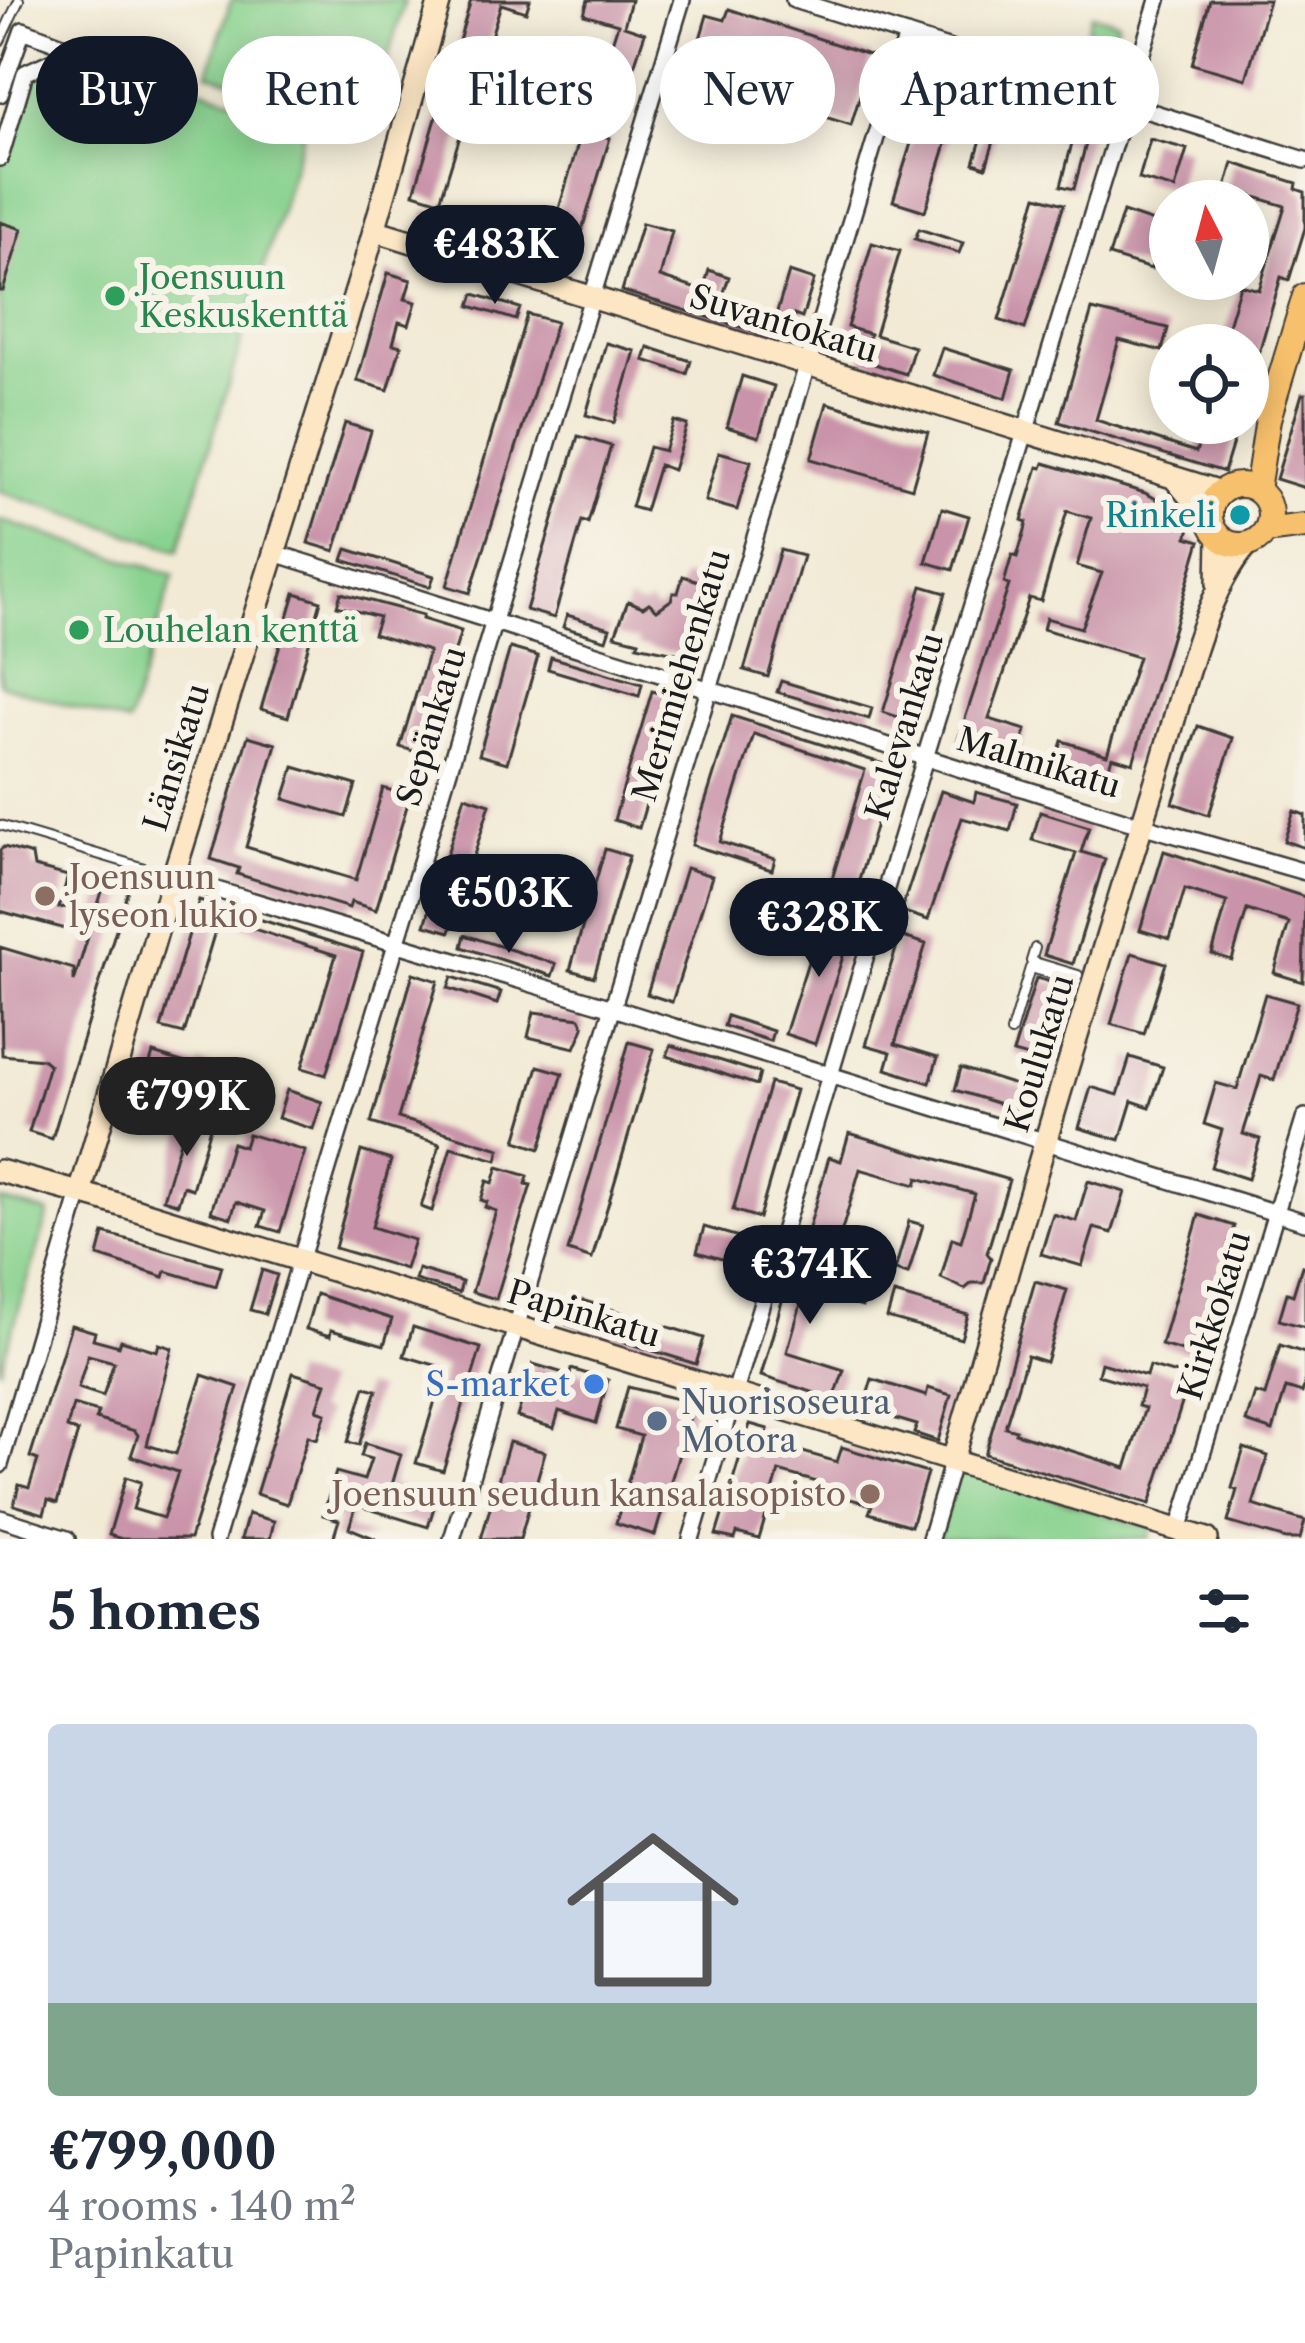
<!DOCTYPE html>
<meta charset="utf-8">
<style>
body{margin:0;font-family:"Libre Caslon Text",serif;background:#f2f2f3;color:#1f2937;height:100vh;display:flex;flex-direction:column;font-size:45px;white-space:nowrap}
*{box-sizing:border-box;margin:0}
p{font-size:39px;color:#747a83}
.icon{flex:none;width:66px;height:66px;fill:none;stroke:currentColor;stroke-width:2;stroke-linecap:round;stroke-linejoin:round}
.map{position:relative;height:1539px;overflow:hidden}
.side{display:flex;flex-direction:column;background:#fff;flex:1}
.side>*{flex:none}
.guide{position:absolute;left:36px;top:36px;width:1233px;height:108px;display:flex;gap:24px}
.needle{width:78px;rotate:354deg}
.buttons{position:absolute;left:1149px;top:180px;display:grid;gap:24px}
.buttons a{display:grid;place-items:center;width:120px;height:120px;border-radius:50%;background:#fff;box-shadow:0 6px 30px #0003;font-size:60px}
.price{position:absolute;translate:-50% -102px;padding:0 27px;border-radius:42px;background:#111827;color:#fff;font-size:39px;line-height:78px;filter:drop-shadow(0 3px 6px #0008)}
.price::after{content:'';position:absolute;left:50%;top:72px;width:36px;height:27px;margin-left:-18px;background:inherit;clip-path:polygon(0 0,100% 0,50% 100%)}
.price.active{background:#222;color:#fff}
ul{padding:0;list-style:none}
li{display:grid;align-content:center;gap:24px;height:636px;padding:0 48px}
li+li{border-top:3px solid #e0e1e3}
li span{display:grid;place-items:center;height:372px;border-radius:12px;color:#555}
li>.icon{margin-inline-start:auto}
span .icon{width:216px;height:216px;fill:#fffc;stroke-width:1}
li b{font-size:51px}
h2{display:flex;justify-content:space-between;align-items:center;height:144px;padding:0 48px;font-size:51px}
.chip{padding:0 42px;border-radius:54px;background:#fff;box-shadow:0 6px 30px #0003;font-size:42px;line-height:108px}
.chip.active{background:#111827;color:#fff}
.map>svg:first-child{display:block}
.green{fill:#89d28f;stroke:#527756;stroke-width:3}
.building{fill:#c993a9;fill-rule:evenodd}
.lines{fill:none;stroke-linecap:round;stroke-linejoin:round}
.lane-casing{stroke:#3c3b38;stroke-width:12}
.street-casing{stroke:#3c3b38;stroke-width:20}
.secondary-casing{stroke:#3c3b38;stroke-width:26}
.primary-casing{stroke:#3c3b38;stroke-width:28}
.lane{stroke:#fff;stroke-width:8}
.street{stroke:#fff;stroke-width:15}
.secondary{stroke:#fce6c4;stroke-width:21}
.primary{stroke:#f7c06c;stroke-width:24}
.leisure-dot{fill:#2e9e5b;stroke:#f7f3e8;stroke-width:4.5}
.culture-dot{fill:#0f9aa8;stroke:#f7f3e8;stroke-width:4.5}
.education-dot{fill:#8d6e63;stroke:#f7f3e8;stroke-width:4.5}
.shop-dot{fill:#3f7fe0;stroke:#f7f3e8;stroke-width:4.5}
.service-dot{fill:#5c6f8a;stroke:#f7f3e8;stroke-width:4.5}
.labels{text-anchor:middle;stroke-width:12;stroke-linejoin:round;paint-order:stroke}
.leisure-label{font-size:33px;fill:#27864d;stroke:#f7f3e8;text-anchor:start}
.street-label{font-size:33px;fill:#1c1c1c;stroke:#f7f3e8}
.culture-label{font-size:33px;fill:#0d838f;stroke:#f7f3e8;text-anchor:end}
.education-label{font-size:33px;fill:#785e54;stroke:#f7f3e8;text-anchor:start}
.shop-label{font-size:33px;fill:#366cbe;stroke:#f7f3e8;text-anchor:end}
.service-label{font-size:33px;fill:#4e5e75;stroke:#f7f3e8;text-anchor:start}
</style>
<div class="map">
<svg width="1305" height="1539" viewBox="0 0 1305 1539">
<rect width="100%" height="100%" fill="#f7f3e8"/>
<filter id="ink" filterUnits="userSpaceOnUse"><feTurbulence type="fractalNoise" baseFrequency=".00833" numOctaves="2"/><feDisplacementMap in="SourceGraphic" scale="24" xChannelSelector="R" yChannelSelector="G"/><feConvolveMatrix kernelMatrix="1 2 1 2 8 2 1 2 1" color-interpolation-filters="sRGB"/></filter>
<filter id="wash" filterUnits="userSpaceOnUse"><feTurbulence type="fractalNoise" baseFrequency=".004" numOctaves="4" result="noise"/><feDisplacementMap in="SourceGraphic" scale="48" xChannelSelector="R" yChannelSelector="G"/><feGaussianBlur stdDeviation="2.7" result="paint"/><feColorMatrix in="noise" values="0 0 0 0 0 0 0 0 0 0 0 0 0 0 0 0 0 1.4 0 .05"/><feComposite in="paint" operator="in"/></filter>
<g filter="url(#wash)">
<rect width="100%" height="100%" fill="#f2ead5"/>
<path class="green" d="M231 0H405L368 126 208 73Z
M1092 14 1118 22 1105 63 1079 56Z
M76 50 307 122 179 550 0 492V158L25 73Z
M0 520 174 575 128 724 0 684Z
M0 1200 49 1213 0 1370Z
M958 1468 1152 1529 1149 1539H937Z"/>
<g id="blocks">
<path class="building" d="M471 0H530L526 12 501 4 440 201 414 193Z
M588 0H631L624 26 645 33 618 114 592 105 618 24 584 14Z
M1210 0H1269L1246 79 1192 64Z
M729 9 872 56 851 125 689 76 707 15 725 20Z
M933 70 966 80 925 211 893 201 926 95 912 90 917 74 931 78Z
M995 93 1092 121 1074 189 1061 186 1072 143 1000 122 986 167 974 163Z
M582 130 610 138 578 243 563 239 556 263 544 260Z
M1150 139 1187 149 1175 189 1139 179Z
M1233 163 1297 183 1296 189 1305 192V228L1289 280 1281 277 1258 356 1248 353V345H1222L1240 285 1259 290 1285 206 1226 188Z
M1037 196 1064 204 1025 329 999 320Z
M426 211 487 230 483 242 422 224Z
M1123 212 1165 226 1151 269 1109 256Z
M0 222 22 229 3 291H0Z
M642 223 672 231 660 277 703 291 709 270 729 277 722 298 776 315 789 272 814 280 802 318 794 315 786 341 622 291Z
M919 229 963 243 959 253 915 239Z
M872 243 900 251 875 335 914 347 906 374 862 360 870 334 847 327Z
M388 273 411 280 405 299 416 302 409 325 399 322 393 344 401 346 388 390 357 381Z
M474 294 520 308 516 320 470 306Z
M1092 310 1168 328 1162 351 1119 340 1096 420 1196 452 1205 423H1239L1224 472 1059 422Z
M527 314 556 322 470 593 447 586Z
M606 343 635 351 614 423 586 415Z
M648 347 691 361 687 374 644 360Z
M942 348 1014 370 1006 398 933 375Z
M742 376 774 386 759 437 727 427Z
M1302 394H1305V488L1276 479Z
M827 403 928 432 912 488 811 459Z
M674 421 687 425 673 470 659 465 645 511 631 507 649 447 664 451Z
M345 423 371 431 335 551 308 543Z
M578 436 611 446 588 523 582 521 554 618 526 610Z
M719 452 751 461 737 510 705 501Z
M1044 463 1145 493 1160 501 1156 514 1191 525 1187 537 1200 541 1133 763 1112 757 1104 783 1054 768 1062 741 1107 755 1138 657 1043 629 1046 618 1081 628 1102 573 1077 566 1091 518 1067 511 1041 601 1029 598 989 719 1026 730 1018 758 958 740 1009 585 1004 583 1012 555 1017 557 1025 530 1027 522 1022 520 1038 467 1042 468Z
M942 508 969 516 953 570 926 562Z
M347 549 434 576 430 587 343 560Z
M780 550 803 556 768 677 744 670Z
M683 576 717 587 697 647 680 654 637 645 639 641 615 635 628 601 643 607 649 603 657 610 671 600 673 593H678Z
M922 586 946 593 907 720 883 712Z
M295 593 321 601 288 717 261 709Z
M341 593 423 615 422 619 461 631 423 754 400 747 429 651 373 634 379 617 337 606Z
M567 615 610 628 606 640 563 627Z
M510 648 538 656 507 763 479 755Z
M551 657 642 684 639 696 548 669Z
M781 681 872 708 869 719 777 692Z
M652 691 678 698 639 828 614 820Z
M732 716 893 767 854 897 829 889 865 770 754 734 720 842 775 859 772 870 692 845Z
M1198 726 1233 738 1209 815 1173 803Z
M248 736 276 744 246 847 356 880 383 788 410 796 376 910 351 902 349 908 237 874 239 868 211 859Z
M294 767 356 785 346 817 284 799Z
M941 791 974 802 976 792 1017 803 1010 831 962 818 928 920 901 911Z
M465 796 490 804 450 932 425 925Z
M1294 811 1305 815V848L1284 841Z
M1040 812 1089 827 1081 852 1105 859 1073 964 1044 955 1076 853 1032 840Z
M4 847 32 855 34 867 68 876 59 908 73 906V931L0 911V850Z
M605 849 629 856 594 977 570 970Z
M1164 851 1305 897 1303 982 1274 973 1289 923 1247 910 1232 960 1212 954 1227 902 1185 889 1170 939 1140 930Z
M686 868 712 876 672 1002 647 994Z
M105 882 128 890 52 1139 29 1132 49 1065 42 1059 2 1055 0 947 74 969V982Z
M199 900 363 952 326 1075 302 1068 336 955 219 918 184 1034 161 1028Z
M823 915 853 925 815 1044 785 1034Z
M465 935 556 964 552 976 462 947Z
M900 936 926 944 895 1044 938 1057 930 1083 886 1069 891 1052 866 1045Z
M1132 953 1166 963 1144 1034 1111 1024Z
M413 973 438 981 398 1118 500 1149 497 1160 451 1147 432 1211 421 1207 440 1144 371 1123Z
M452 977 501 992 497 1004 448 988Z
M1036 978 1066 986 1045 1062 1013 1053Z
M1265 994 1297 1003 1274 1080 1261 1076 1243 1134 1260 1139 1248 1179 1211 1167 1222 1130 1204 1124 1216 1083 1237 1089Z
M534 1012 580 1018 584 1027 575 1048 528 1037Z
M727 1016 773 1031 770 1041 724 1026Z
M629 1042 654 1049 592 1259 568 1251Z
M671 1045 760 1073 757 1085 667 1056Z
M153 1053 198 1067 199 1063 212 1067 206 1087 176 1079 171 1094 143 1085Z
M1130 1057 1163 1067 1150 1107 1132 1101 1120 1140 1079 1128 1091 1087 1118 1095Z
M538 1066 563 1073 540 1149 516 1141Z
M961 1068 1025 1088 1019 1110 955 1090Z
M770 1083 796 1090 759 1218 733 1210Z
M287 1090 322 1102 313 1129 278 1118Z
M187 1117 211 1124 192 1189 183 1186 178 1204 163 1199Z
M849 1133 1009 1180 987 1253 991 1258 984 1283H972L965 1289 941 1278 952 1238 961 1241 975 1194 918 1178 916 1185 860 1169 839 1240 808 1231 829 1157 841 1161Z
M248 1134 305 1151 280 1232 260 1226 265 1211 236 1202 231 1218 211 1212 232 1143 244 1147Z
M361 1151 391 1160 372 1227 414 1240 405 1269 335 1248Z
M498 1167 528 1176 526 1184 531 1185 496 1299 472 1292 496 1211 485 1207 487 1202 481 1200 487 1181 493 1183Z
M1088 1181 1125 1192 1112 1233 1094 1228 1082 1266 1041 1254 1053 1214 1076 1221Z
M1199 1215 1234 1226 1196 1355 1161 1345Z
M909 1221 923 1225 908 1274 895 1270Z
M704 1227 753 1241 746 1266 697 1252Z
M104 1233 222 1266 216 1286 166 1271 164 1277 98 1256Z
M799 1257 871 1278 862 1307 805 1290 787 1352 844 1370 834 1399 761 1376 784 1294 788 1295Z
M1302 1266 1305 1267V1327L1279 1320 1287 1293 1293 1295Z
M418 1269 462 1282 459 1293 415 1280Z
M262 1270 277 1275 265 1314 250 1310Z
M1035 1281 1067 1290 1046 1362 1027 1356 1005 1427 1016 1430 1015 1433 1126 1468 1145 1408 1138 1406 1143 1388 1098 1375 1101 1363 1146 1376 1149 1366 1190 1378 1150 1504 985 1454Z
M316 1294 392 1319 384 1345 331 1330 330 1336 306 1329Z
M894 1294 968 1315 961 1339 887 1318Z
M575 1298 704 1338 696 1364 567 1324Z
M71 1325 95 1332 93 1339 119 1346 121 1340 157 1351 159 1344 172 1348 147 1445 176 1454 202 1375 238 1387 190 1539H122L109 1535 126 1477 141 1482 133 1509 163 1518 178 1472 131 1456 138 1435 135 1431 96 1419 98 1412 73 1405 67 1428 78 1432 57 1503 48 1500 44 1514 14 1505 19 1485 29 1488 38 1460 30 1457ZM88 1355 114 1362 103 1396 78 1388Z
M413 1327 481 1348 443 1471 416 1463 445 1368 404 1356Z
M1280 1345 1305 1353V1384L1302 1393 1286 1388 1273 1431 1246 1422 1255 1393 1265 1396Z
M533 1364 570 1375 571 1369 608 1380 596 1423 559 1411 554 1428 517 1417Z
M293 1373 326 1383 317 1410 326 1413 317 1439 308 1436 287 1504 256 1494Z
M872 1379 926 1396 928 1388 951 1395 938 1441 914 1433 917 1425 863 1409Z
M365 1387 377 1390 359 1445 348 1442Z
M628 1387 694 1403 655 1535 616 1523 641 1436 616 1429Z
M750 1424 768 1429 765 1441 837 1462 842 1447 927 1473 911 1526 869 1513 872 1505 822 1491 824 1484 779 1471 759 1539 737 1533 735 1539 716 1535Z
M509 1442 545 1452 520 1539H481Z
M365 1443 401 1454 392 1485 437 1498 428 1527 356 1505 349 1528 376 1539H333L339 1520 323 1515 336 1472 364 1480 371 1459 361 1456Z
M1244 1448 1268 1456 1253 1505 1305 1521 1300 1539H1286L1228 1522 1237 1490 1232 1488Z
M248 1514 274 1521 270 1539H241Z"/>
</g>
</g>
<g filter="url(#ink)">
<use href="#blocks" fill-opacity="0" stroke="#3c3b38" stroke-width="3"/>
<g class="lines">
<g class="lane-casing">
<path id="lane" d="M0 41 19 0
M0 825 171 876
M1035 948 1031 961 1078 975
M1011 1032 1030 968 1077 981"/>
</g>
<g class="street-casing">
<path id="street" d="M794 0 1305 160
M0 94 23 30 76 50 25 73 0 158
M275 553 1127 821 1305 872
M173 877 613 1008 1305 1222
M0 1465 80 1193
M0 1518 67 1539
M1179 1530 1305 1117
M216 1539 682 0
M452 1539 907 35
M691 1539 925 758 1158 0
M930 1539 953 1460"/>
</g>
<g class="secondary-casing">
<path id="secondary" d="M374 230 1221 492
M1175 479 1211 522
M1218 584 1219 537
M0 1171 101 1199 1207 1539
M80 1193 173 877 365 262 440 0
M953 1460C1019 1230 1086 999 1159 771 1181 702 1201 596 1248 544"/>
</g>
<g class="primary-casing">
<path id="primary" d="M1210 515a30 30 0 1 1 60 0a30 30 0 1 1-60 0Z
M1257 490 1268 419 1305 296
M1265 531 1305 526"/>
</g>
<use href="#lane" class="lane"/>
<use href="#street" class="street"/>
<use href="#secondary" class="secondary"/>
<use href="#primary" class="primary"/>
</g>
</g>
<g class="leisure-dot">
<circle cx="115" cy="296" r="12"/>
<circle cx="79" cy="630" r="12"/>
</g>
<circle class="culture-dot" cx="1240" cy="515" r="12"/>
<g class="education-dot">
<circle cx="45" cy="896" r="12"/>
<circle cx="870" cy="1494" r="12"/>
</g>
<circle class="shop-dot" cx="594" cy="1384" r="12"/>
<circle class="service-dot" cx="657" cy="1421" r="12"/>
<g class="labels">
<g class="leisure-label">
<text x="139" y="289">Joensuun<tspan x="139" dy="38">Keskuskenttä</tspan></text>
<text x="103" y="642">Louhelan kenttä</text>
</g>
<g class="street-label">
<text transform="translate(784 323) rotate(17)" y="12">Suvantokatu</text>
<text transform="translate(681 675) rotate(-73)" y="12">Merimiehenkatu</text>
<text transform="translate(431 726) rotate(-73)" y="12">Sepänkatu</text>
<text transform="translate(904 726) rotate(-73)" y="12">Kalevankatu</text>
<text transform="translate(176 757) rotate(-73)" y="12">Länsikatu</text>
<text transform="translate(1039 762) rotate(17)" y="12">Malmikatu</text>
<text transform="translate(1039 1053) rotate(-73)" y="12">Koulukatu</text>
<text transform="translate(584 1313) rotate(17)" y="12">Papinkatu</text>
<text transform="translate(1214 1315) rotate(-73)" y="12">Kirkkokatu</text>
</g>
<g class="culture-label">
<text x="1216" y="527">Rinkeli</text>
</g>
<g class="education-label">
<text x="69" y="889">Joensuun<tspan x="69" dy="38">lyseon lukio</tspan></text>
<text x="846" y="1506" text-anchor="end">Joensuun seudun kansalaisopisto</text>
</g>
<g class="shop-label">
<text x="570" y="1396">S-market</text>
</g>
<g class="service-label">
<text x="681" y="1414">Nuorisoseura<tspan x="681" dy="38">Motora</tspan></text>
</g>
</g>
</svg>
<div class="buttons">
<a><svg class="needle" viewBox="-14 -14 28 28"><path d="M0-13l5 13h-10z" fill="#e53935"/><path d="M0 13l5-13h-10z" fill="#747a83"/></svg></a>
<a><svg class="icon" aria-label="locate" viewBox="0 0 24 24"><circle cx="12" cy="12" r="6"/><path d="M12 2v4M12 18v4M2 12h4M18 12h4"/></svg></a>
</div>
<b class="price" style="left:495px;top:307px">€483K</b>
<b class="price" style="left:509px;top:956px">€503K</b>
<b class="price" style="left:819px;top:980px">€328K</b>
<b class="price active" style="left:187px;top:1159px">€799K</b>
<b class="price" style="left:810px;top:1327px">€374K</b>
<div class="guide">
<a class="chip active">Buy</a>
<a class="chip">Rent</a>
<a class="chip">Filters</a>
<a class="chip">New</a>
<a class="chip">Apartment</a>
</div>
</div>
<section class="side">
<h2>5 homes<svg class="icon" aria-label="filters" viewBox="0 0 24 24"><path d="M4 7h16M4 17h16"/><circle cx="9" cy="7" r="2"/><circle cx="15" cy="17" r="2"/></svg></h2>
<ul>
<li><span style="background:linear-gradient(#c9d6e8 75%,#7fa58c 0)"><svg class="icon" aria-label="home" viewBox="0 0 24 24"><path d="M3 11l9-7 9 7M6 9v11h12V9"/></svg></span><div><b>€799,000</b><p>4 rooms · 140 m²</p><p>Papinkatu</p></div></li>
</ul>
</section>
